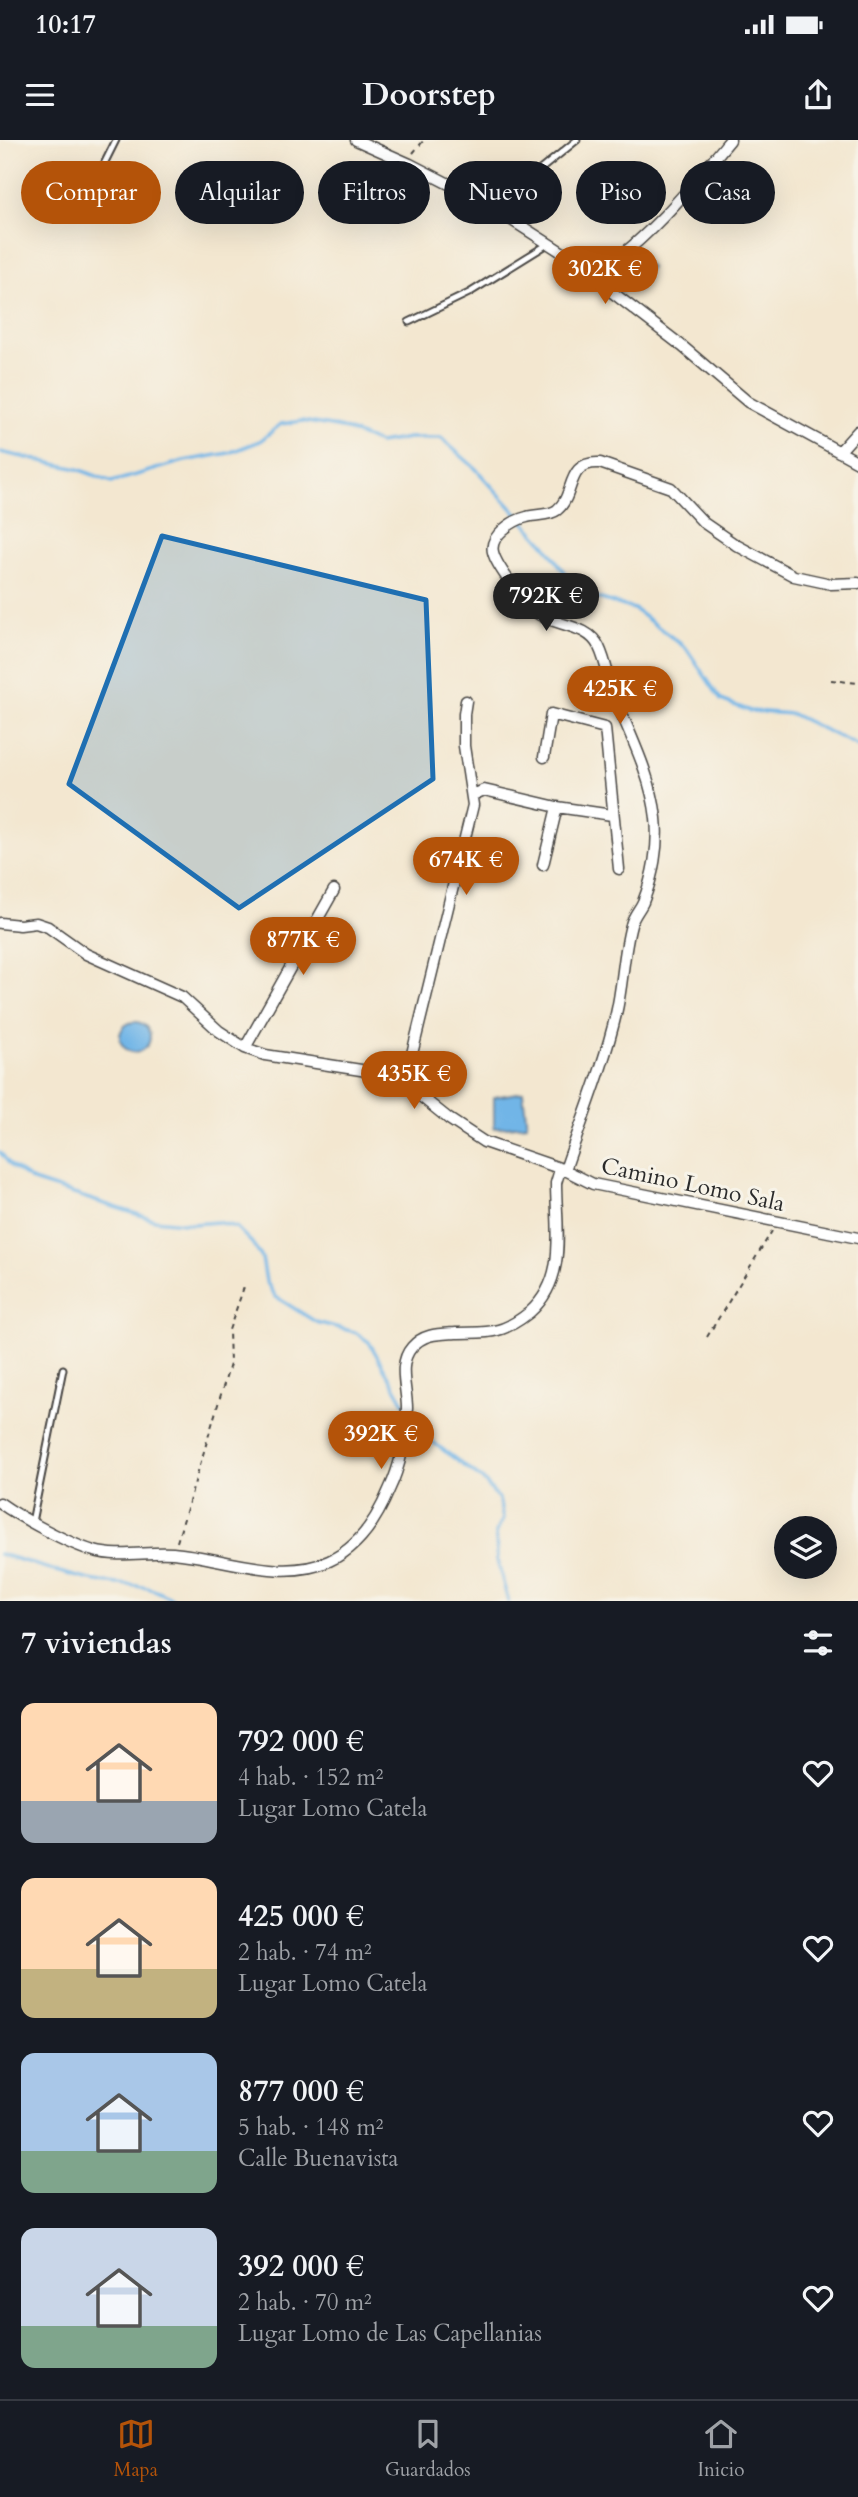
<!DOCTYPE html>
<html lang="es">
<meta charset="utf-8">
<style>
body{margin:0;font-family:Cardo,serif;background:#20242c;color:#f1f3f6;height:100vh;display:flex;flex-direction:column;font-size:26px;white-space:nowrap}
*{box-sizing:border-box;margin:0}
p{font-size:23px;color:#9ea1a6}
.icon{flex:none;width:38px;height:38px;fill:none;stroke:currentColor;stroke-width:2;stroke-linecap:round;stroke-linejoin:round}
.map{position:relative;height:1461px;overflow:hidden}
.panel{display:flex;flex-direction:column;background:#171b24;flex:1}
.panel>*{flex:none}
.banner{position:absolute;left:21px;top:21px;width:817px;height:63px;display:flex;gap:14px}
.buttons{position:absolute;left:774px;top:1376px;display:grid;gap:14px}
.buttons a{display:grid;place-items:center;width:63px;height:63px;border-radius:50%;background:#171b24;box-shadow:0 7px 28px #0002;font-size:35px}
.price{position:absolute;translate:-50% -60px;padding:0 16px;border-radius:24px;background:#b45309;color:#fff;font-size:23px;line-height:46px;filter:drop-shadow(0 2px 4px #0008)}
.price::after{content:'';position:absolute;left:50%;top:42px;width:21px;height:16px;margin-left:-10px;background:inherit;clip-path:polygon(0 0,100% 0,50% 100%)}
.price.on{background:#222;color:#fff}
ul{padding:0;list-style:none}
li{display:flex;align-items:center;gap:21px;height:175px;padding:0 21px}
li span{display:grid;place-items:center;flex:none;width:196px;height:140px;border-radius:14px;color:#555}
li>.icon{margin-inline-start:auto}
span .icon{width:84px;height:84px;fill:#fffc;stroke-width:1}
li b{font-size:30px}
h2{display:flex;justify-content:space-between;align-items:center;height:84px;padding:0 21px;font-size:30px}
.chip{padding:0 24px;border-radius:32px;background:#171b24;box-shadow:0 7px 28px #0002;font-size:24px;line-height:63px}
.chip.on{background:#b45309;color:#fff}
.status{display:flex;justify-content:space-between;align-items:center;height:49px;padding:0 35px;background:#171b24;direction:ltr}
.status svg{height:19px;fill:currentColor}
header{display:flex;justify-content:space-between;align-items:center;height:91px;padding:0 21px;background:#171b24;font-size:32px;font-weight:700}
.dock{display:flex;justify-content:space-around;align-items:center;height:98px;border-top:2px solid #363941;background:#171b24;font-size:19px;color:#9ea1a6}
.dock a{display:grid;justify-items:center;gap:4px}
.dock .on{color:#b45309}
.map>svg:first-child{display:block}
.water{fill:#71b5e7;stroke:#4e7089;stroke-width:2}
.lines{fill:none;stroke-linecap:round;stroke-linejoin:round}
.stream{stroke:#71b5e7;stroke-width:3.5}
.lane-casing{stroke:#494744;stroke-width:9}
.street-casing{stroke:#494744;stroke-width:13}
.path{stroke:#494744;stroke-width:2;stroke-dasharray:5 5;stroke-linecap:butt}
.lane{stroke:#fff;stroke-width:5}
.street{stroke:#fff;stroke-width:10}
.marked{fill:#1f6fb2;fill-opacity:0.2;stroke:#1f6fb2;stroke-width:5;stroke-linejoin:round}
.labels{text-anchor:middle;stroke-width:6;stroke-linejoin:round;paint-order:stroke}
.street-label{font-size:23px;fill:#2b2b2b;stroke:#f7f3e8}
</style>
<div class="status"><b>10:17</b><svg viewBox="0 0 49 12"><path d="M0 12V9h3v3zM5 12V6h3v6zM10 12V3h3v9zM15 12V0h3v12zM26 1h20v11H26zM47 4h2v5h-2z"/></svg></div>
<header><svg class="icon" aria-label="menu" viewBox="0 0 24 24"><path d="M4 6h16M4 12h16M4 18h16"/></svg>Doorstep<svg class="icon" aria-label="share" viewBox="0 0 24 24"><path d="M12 15V3M7 8l5-5 5 5M5 13v7h14v-7"/></svg></header>
<div class="map">
<svg width="858" height="1461" viewBox="0 0 858 1461">
<rect width="100%" height="100%" fill="#f7f3e8"/>
<filter id="ink" filterUnits="userSpaceOnUse"><feTurbulence type="fractalNoise" baseFrequency=".0143" numOctaves="2"/><feDisplacementMap in="SourceGraphic" scale="14" xChannelSelector="R" yChannelSelector="G"/><feConvolveMatrix kernelMatrix="1 2 1 2 8 2 1 2 1" color-interpolation-filters="sRGB"/></filter>
<filter id="wash" filterUnits="userSpaceOnUse"><feTurbulence type="fractalNoise" baseFrequency=".00686" numOctaves="4" result="noise"/><feDisplacementMap in="SourceGraphic" scale="28" xChannelSelector="R" yChannelSelector="G"/><feGaussianBlur stdDeviation="1.57" result="paint"/><feColorMatrix in="noise" values="0 0 0 0 0 0 0 0 0 0 0 0 0 0 0 0 0 1.4 0 .05"/><feComposite in="paint" operator="in"/></filter>
<g filter="url(#wash)">
<rect width="100%" height="100%" fill="#f3e7d0"/>
<path class="water" d="M639 114 651 128 622 152 610 137Z
M120 897a15 15 0 1 1 30 0a15 15 0 1 1-30 0Z
M523 952 527 985 494 988V957Z"/>
<g class="lines">
<path class="stream" d="M0 312 78 329 112 342 184 321 229 313 260 301 281 284 302 281 342 288 379 303 409 298H441L475 328 546 406 578 452 634 469 686 508 721 560 750 571 792 574 858 606
M0 1012 11 1026 33 1041 155 1080 193 1084 217 1082 236 1087 252 1103 262 1118 266 1141 276 1157 316 1182 355 1192 369 1202 404 1263
M410 1273 430 1300 482 1339 499 1359 503 1379 496 1393 497 1419 508 1461
M0 1414C32 1423 64 1435 96 1441 128 1447 145 1441 175 1461"/>
</g>
</g>
<g filter="url(#ink)">
<g class="lines">
<g class="lane-casing">
<path id="lane" d="M92 48 116 0
M493 68 577 0
M409 182 469 153 548 104
M32 1382 63 1229"/>
</g>
<g class="street-casing">
<path id="street" d="M356 0 410 24 482 61 596 134 608 149 682 206 748 262 858 322
M596 134C648 100 690 48 730 0
M839 312 858 291
M544 617 551 574 605 588 619 729
M473 655 484 650 557 667 612 675
M543 725 557 667
M0 783 20 785 36 783 48 787 86 814 182 857 219 891 245 908 265 915 380 933 403 942 449 979 484 1002 565 1030 593 1044 858 1098
M245 908 334 750
M403 942 409 926 473 665 464 606V574L466 561
M0 1363C21 1378 69 1404 94 1411 119 1418 148 1411 173 1413 223 1417 281 1443 329 1421 358 1408 377 1379 389 1350 401 1325 406 1296 407 1268 407 1248 397 1224 412 1207 424 1193 440 1194 456 1193 469 1192 485 1194 498 1190 510 1187 520 1180 530 1172 568 1138 556 1088 556 1043L559 1033 565 1030C582 979 604 926 616 874 623 845 623 814 631 785 633 776 640 769 643 762 653 737 659 705 656 678 651 634 629 593 613 553 608 538 606 521 599 507 589 485 558 486 540 475 527 467 496 426 493 412 489 396 513 380 527 377 537 374 549 376 557 370 576 355 565 321 600 323L671 348 704 383 736 405 794 436 831 444 858 443"/>
</g>
<path class="path" d="M413 13 424 0
M831 540 858 543
M707 1197 772 1091
M177 1402 230 1224 229 1190 244 1147"/>
<use href="#lane" class="lane"/>
<use href="#street" class="street"/>
</g>
</g>
<path class="marked" d="M162 396 426 460 433 639 239 768 69 644Z"/>
<g class="labels">
<g class="street-label">
<text transform="translate(693 1044) rotate(12)" y="8">Camino Lomo Sala</text>
</g>
</g>
</svg>
<div class="buttons">
<a><svg class="icon" aria-label="layers" viewBox="0 0 24 24"><path d="M12 4l9 5-9 5-9-5zM3 14l9 5 9-5"/></svg></a>
</div>
<b class="price" style="left:605px;top:166px">302K €</b>
<b class="price on" style="left:546px;top:493px">792K €</b>
<b class="price" style="left:620px;top:586px">425K €</b>
<b class="price" style="left:466px;top:757px">674K €</b>
<b class="price" style="left:303px;top:837px">877K €</b>
<b class="price" style="left:414px;top:971px">435K €</b>
<b class="price" style="left:381px;top:1331px">392K €</b>
<div class="banner">
<a class="chip on">Comprar</a>
<a class="chip">Alquilar</a>
<a class="chip">Filtros</a>
<a class="chip">Nuevo</a>
<a class="chip">Piso</a>
<a class="chip">Casa</a>
</div>
</div>
<section class="panel">
<h2>7 viviendas<svg class="icon" aria-label="filters" viewBox="0 0 24 24"><path d="M4 7h16M4 17h16"/><circle cx="9" cy="7" r="2"/><circle cx="15" cy="17" r="2"/></svg></h2>
<ul>
<li><span style="background:linear-gradient(#ffd9b3 70%,#9aa5b1 0)"><svg class="icon" aria-label="home" viewBox="0 0 24 24"><path d="M3 11l9-7 9 7M6 9v11h12V9"/></svg></span><div><b>792 000 €</b><p>4 hab. · 152 m²</p><p>Lugar Lomo Catela</p></div><svg class="icon" aria-label="heart" viewBox="0 0 24 24"><path d="M12 20l-8-8c-3-5 5-10 8-4 3-6 11-1 8 4z"/></svg></li>
<li><span style="background:linear-gradient(#ffd9b3 65%,#c2b280 0)"><svg class="icon" aria-label="home" viewBox="0 0 24 24"><path d="M3 11l9-7 9 7M6 9v11h12V9"/></svg></span><div><b>425 000 €</b><p>2 hab. · 74 m²</p><p>Lugar Lomo Catela</p></div><svg class="icon" aria-label="heart" viewBox="0 0 24 24"><path d="M12 20l-8-8c-3-5 5-10 8-4 3-6 11-1 8 4z"/></svg></li>
<li><span style="background:linear-gradient(#a9c7e8 70%,#7fa58c 0)"><svg class="icon" aria-label="home" viewBox="0 0 24 24"><path d="M3 11l9-7 9 7M6 9v11h12V9"/></svg></span><div><b>877 000 €</b><p>5 hab. · 148 m²</p><p>Calle Buenavista</p></div><svg class="icon" aria-label="heart" viewBox="0 0 24 24"><path d="M12 20l-8-8c-3-5 5-10 8-4 3-6 11-1 8 4z"/></svg></li>
<li><span style="background:linear-gradient(#c9d6e8 70%,#7fa58c 0)"><svg class="icon" aria-label="home" viewBox="0 0 24 24"><path d="M3 11l9-7 9 7M6 9v11h12V9"/></svg></span><div><b>392 000 €</b><p>2 hab. · 70 m²</p><p>Lugar Lomo de Las Capellanias</p></div><svg class="icon" aria-label="heart" viewBox="0 0 24 24"><path d="M12 20l-8-8c-3-5 5-10 8-4 3-6 11-1 8 4z"/></svg></li>
</ul>
</section>
<nav class="dock">
<a class="on"><svg class="icon" aria-label="map" viewBox="0 0 24 24"><path d="M3 6l6-2 6 2 6-2v14l-6 2-6-2-6 2zM9 4v14M15 6v14"/></svg>Mapa</a>
<a><svg class="icon" aria-label="saved" viewBox="0 0 24 24"><path d="M7 4h10v16l-5-4-5 4z"/></svg>Guardados</a>
<a><svg class="icon" aria-label="home" viewBox="0 0 24 24"><path d="M3 11l9-7 9 7M6 9v11h12V9"/></svg>Inicio</a>
</nav>
